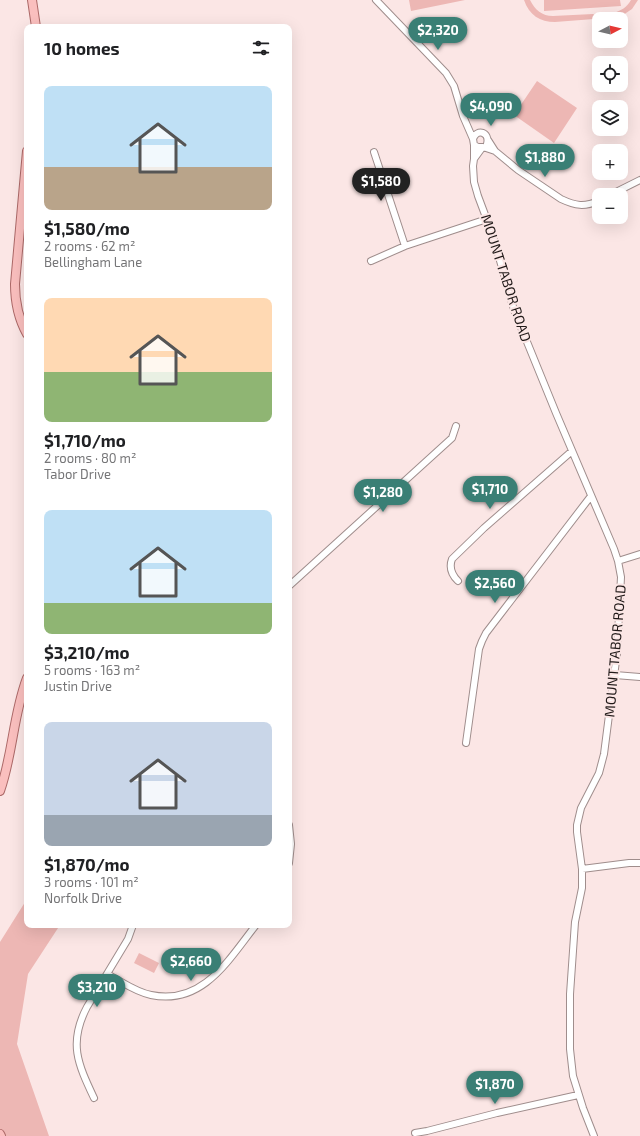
<!DOCTYPE html>
<meta charset="utf-8">
<style>
body{margin:0;font-family:"Exo 2",sans-serif;background:#f6f6f6;color:#202124;height:100vh;display:flex;flex-direction:column;font-size:15px;white-space:nowrap}
*{box-sizing:border-box;margin:0}
p{font-size:13px;color:#757577}
.icon{flex:none;width:22px;height:22px;fill:none;stroke:currentColor;stroke-width:2;stroke-linecap:round;stroke-linejoin:round}
.map{position:relative;flex:1;overflow:hidden}
.drawer{position:absolute;left:24px;top:24px;width:268px;height:904px;display:flex;flex-direction:column;background:#fff;border-radius:8px;box-shadow:0 4px 16px #0002}
.drawer>*{flex:none}
.needle{width:26px;rotate:83deg}
.fabs{position:absolute;left:592px;top:12px;display:grid;gap:8px}
.fabs a{display:grid;place-items:center;width:36px;height:36px;border-radius:8px;background:#fff;box-shadow:0 4px 16px #0002;font-size:20px}
.price{position:absolute;translate:-50% -34px;padding:0 9px;border-radius:14px;background:#3a7f75;color:#fff;font-size:13px;line-height:26px;filter:drop-shadow(0 1px 2px #0008)}
.price::after{content:'';position:absolute;left:50%;top:24px;width:12px;height:9px;margin-left:-6px;background:inherit;clip-path:polygon(0 0,100% 0,50% 100%)}
.price.selected{background:#222;color:#fff}
ul{padding:0;list-style:none}
li{display:grid;align-content:center;gap:8px;height:212px;padding:0 20px}
li span{display:grid;place-items:center;height:124px;border-radius:8px;color:#555}
li>.icon{margin-inline-start:auto}
span .icon{width:72px;height:72px;fill:#fffc;stroke-width:1}
li b{font-size:17px}
h2{display:flex;justify-content:space-between;align-items:center;height:48px;padding:0 20px;font-size:17px}
.map>svg:first-child{display:block}
.green{fill:#edb7b4}
.lines{fill:none;stroke-linecap:round;stroke-linejoin:round}
.minor-casing{stroke:#9f8d8c;stroke-width:8}
.major-casing{stroke:#ac6968;stroke-width:10}
.minor{stroke:#fff;stroke-width:6}
.major{stroke:#fabfbe;stroke-width:8}
.labels{text-anchor:middle;stroke-width:4;stroke-linejoin:round;paint-order:stroke}
.street-label{font-size:14px;fill:#211a19;stroke:#fbe6e5}
</style>
<div class="map">
<svg width="640" height="1136" viewBox="0 0 640 1136">
<rect width="100%" height="100%" fill="#fbe6e5"/>
<path class="green" d="M409 0H465L411 11Z
M524 0H530C535 10 542 16 553 16L613 13C621 11 627 7 631 0H638L632 9 620 17 555 22C540 22 529 15 524 0Z
M544 0H620L621 6 544 11Z
M537 81 577 108 554 143 514 115Z
M27 899V925H60L28 974 17 1044 49 1136H0V942Z
M139 953 159 963 154 973 134 963Z"/>
<g class="lines">
<g class="minor-casing">
<path id="minor" d="M376 0 446 73 454 86 463 116 473 139 474 145 478 147H483L495 151
M473 139C477 128 490 132 487 144
M488 140 495 151 518 170 561 199C576 206 584 207 599 201
M474 145V159L482 148
M374 152 405 246
M474 159 473 166 474 182 478 196 493 236 514 310 556 413 614 549 618 561 621 577 617 653 604 754 599 773 581 808 577 825V832L582 869V888L575 922 570 994V1049L573 1076 583 1108 594 1136
M610 195 640 180
M371 261 405 246 487 219
M618 561 640 554
M458 581C452 575 449 567 452 559L484 528 572 451
M289 586 452 438 456 426
M615 675 640 677
M466 743 479 649 482 641 486 633 591 496
M289 825 291 844 289 863
M582 869 629 863H640
M107 974C121 981 135 992 151 995 203 1006 229 959 256 925
M94 1098C78 1064 68 1043 87 1007L128 939 133 925
M415 1133 427 1131 497 1113 578 1095"/>
</g>
<g class="major-casing">
<path id="major" d="M32 0 36 27
M27 151 15 284C15 302 18 318 27 334
M0 791C13 754 13 715 27 678
M0 1134 1 1136"/>
</g>
<use href="#minor" class="minor"/>
<use href="#major" class="major"/>
</g>
<g class="labels">
<g class="street-label">
<text transform="translate(506 278) rotate(72)" y="5">MOUNT TABOR ROAD</text>
<text transform="translate(615 651) rotate(-85)" y="5">MOUNT TABOR ROAD</text>
</g>
</g>
</svg>
<div class="fabs">
<a><svg class="needle" viewBox="-14 -14 28 28"><path d="M0-13l5 13h-10z" fill="#e53935"/><path d="M0 13l5-13h-10z" fill="#757577"/></svg></a>
<a><svg class="icon" aria-label="locate" viewBox="0 0 24 24"><circle cx="12" cy="12" r="6"/><path d="M12 2v4M12 18v4M2 12h4M18 12h4"/></svg></a>
<a><svg class="icon" aria-label="layers" viewBox="0 0 24 24"><path d="M12 4l9 5-9 5-9-5zM3 14l9 5 9-5"/></svg></a>
<a>+</a>
<a>−</a>
</div>
<b class="price" style="left:438px;top:51px">$2,320</b>
<b class="price" style="left:491px;top:127px">$4,090</b>
<b class="price" style="left:545px;top:178px">$1,880</b>
<b class="price selected" style="left:381px;top:202px">$1,580</b>
<b class="price" style="left:490px;top:510px">$1,710</b>
<b class="price" style="left:383px;top:513px">$1,280</b>
<b class="price" style="left:495px;top:604px">$2,560</b>
<b class="price" style="left:191px;top:982px">$2,660</b>
<b class="price" style="left:97px;top:1008px">$3,210</b>
<b class="price" style="left:495px;top:1105px">$1,870</b>
<section class="drawer">
<h2>10 homes<svg class="icon" aria-label="filters" viewBox="0 0 24 24"><path d="M4 7h16M4 17h16"/><circle cx="9" cy="7" r="2"/><circle cx="15" cy="17" r="2"/></svg></h2>
<ul>
<li><span style="background:linear-gradient(#bfe0f5 65%,#b9a48a 0)"><svg class="icon" aria-label="home" viewBox="0 0 24 24"><path d="M3 11l9-7 9 7M6 9v11h12V9"/></svg></span><div><b>$1,580/mo</b><p>2 rooms · 62 m²</p><p>Bellingham Lane</p></div></li>
<li><span style="background:linear-gradient(#ffd9b3 60%,#8fb573 0)"><svg class="icon" aria-label="home" viewBox="0 0 24 24"><path d="M3 11l9-7 9 7M6 9v11h12V9"/></svg></span><div><b>$1,710/mo</b><p>2 rooms · 80 m²</p><p>Tabor Drive</p></div></li>
<li><span style="background:linear-gradient(#bfe0f5 75%,#8fb573 0)"><svg class="icon" aria-label="home" viewBox="0 0 24 24"><path d="M3 11l9-7 9 7M6 9v11h12V9"/></svg></span><div><b>$3,210/mo</b><p>5 rooms · 163 m²</p><p>Justin Drive</p></div></li>
<li><span style="background:linear-gradient(#c9d6e8 75%,#9aa5b1 0)"><svg class="icon" aria-label="home" viewBox="0 0 24 24"><path d="M3 11l9-7 9 7M6 9v11h12V9"/></svg></span><div><b>$1,870/mo</b><p>3 rooms · 101 m²</p><p>Norfolk Drive</p></div></li>
</ul>
</section>
</div>
